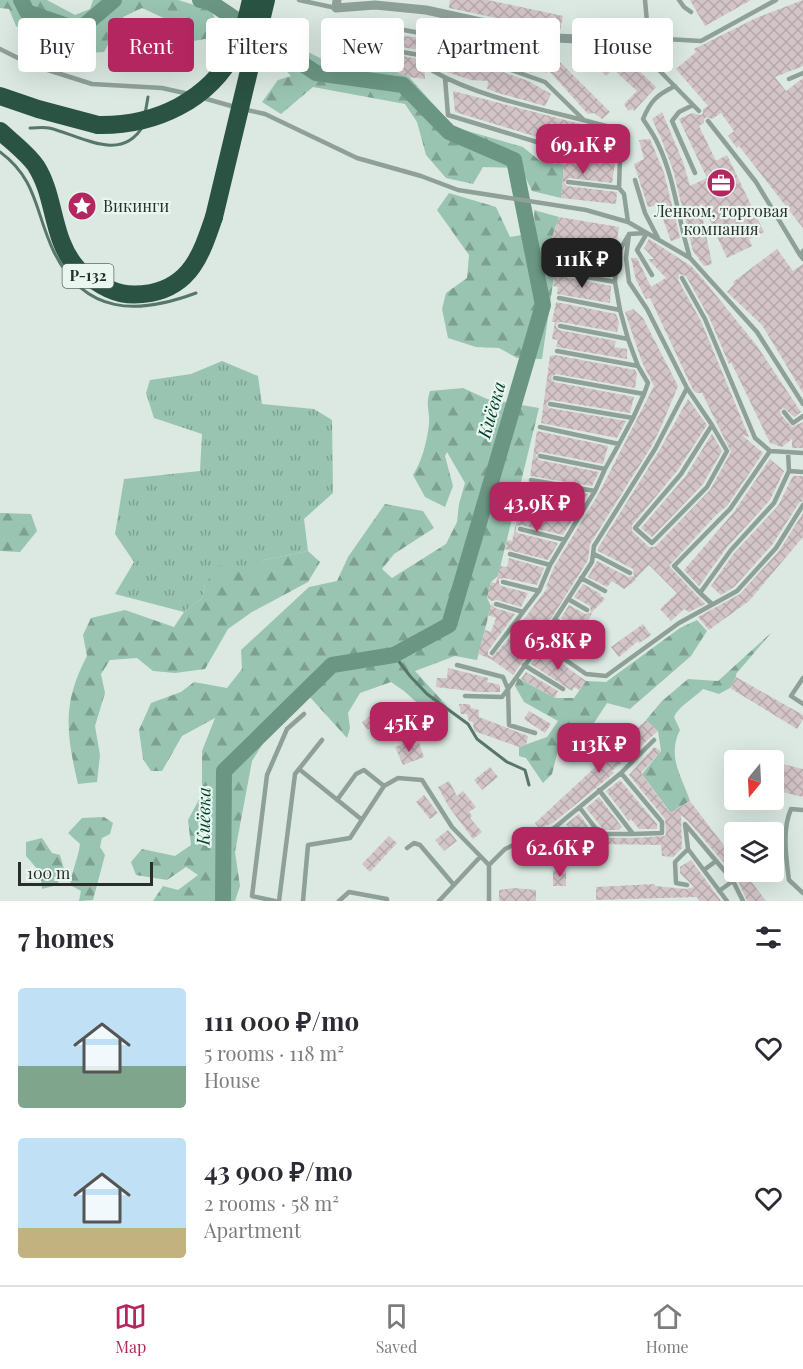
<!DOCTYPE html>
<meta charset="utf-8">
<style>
body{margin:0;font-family:"Playfair Display",serif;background:#f7f7f7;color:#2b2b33;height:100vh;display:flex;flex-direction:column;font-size:22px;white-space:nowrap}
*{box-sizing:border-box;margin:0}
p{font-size:20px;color:#7c7c81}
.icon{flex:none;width:33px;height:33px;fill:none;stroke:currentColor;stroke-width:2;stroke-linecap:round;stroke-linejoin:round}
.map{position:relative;height:901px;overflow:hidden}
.drawer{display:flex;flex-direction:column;background:#fff;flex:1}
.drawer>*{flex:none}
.top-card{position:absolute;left:18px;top:18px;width:768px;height:54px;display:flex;gap:12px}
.needle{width:39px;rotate:198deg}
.controls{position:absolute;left:724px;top:750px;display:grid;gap:12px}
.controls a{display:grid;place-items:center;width:60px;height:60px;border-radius:6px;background:#fff;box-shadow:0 6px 24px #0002;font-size:30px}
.scale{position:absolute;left:18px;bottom:15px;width:135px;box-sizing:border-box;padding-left:6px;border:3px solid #292e2b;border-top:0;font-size:16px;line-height:21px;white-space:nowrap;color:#292e2b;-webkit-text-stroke:4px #e8f6ef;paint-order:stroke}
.price{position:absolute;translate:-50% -51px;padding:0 14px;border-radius:12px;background:#b3265f;color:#fff;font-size:20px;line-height:39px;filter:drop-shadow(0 2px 3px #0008)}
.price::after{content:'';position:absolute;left:50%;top:36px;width:18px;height:14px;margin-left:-9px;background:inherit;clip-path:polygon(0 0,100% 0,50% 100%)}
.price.selected{background:#222;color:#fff}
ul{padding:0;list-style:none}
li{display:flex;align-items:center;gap:18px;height:150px;padding:0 18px}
li span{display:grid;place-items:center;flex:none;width:168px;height:120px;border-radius:6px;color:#555}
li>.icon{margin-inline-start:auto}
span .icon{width:72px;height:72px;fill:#fffc;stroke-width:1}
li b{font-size:26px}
h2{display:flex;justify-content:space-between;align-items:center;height:72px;padding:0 18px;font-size:26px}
.tag{padding:0 21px;border-radius:6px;background:#fff;box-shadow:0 6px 24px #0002;font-size:21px;line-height:54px}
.tag.selected{background:#b3265f;color:#fff}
.tabs{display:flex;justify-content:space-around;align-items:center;height:84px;border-top:2px solid #e1e1e2;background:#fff;font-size:16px;color:#7c7c81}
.tabs a{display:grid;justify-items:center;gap:3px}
.tabs .selected{color:#b3265f}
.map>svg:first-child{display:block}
.grass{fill:url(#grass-tufts)}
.forest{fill:url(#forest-firs)}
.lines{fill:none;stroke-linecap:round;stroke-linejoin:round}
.stream{stroke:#577769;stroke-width:3}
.river{stroke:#6b9683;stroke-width:16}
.building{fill:url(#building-cross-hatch)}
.lane{stroke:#8ea098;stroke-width:4.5}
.street{stroke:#8ea098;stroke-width:9}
.highway{stroke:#2a5343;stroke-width:18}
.highway-bridge{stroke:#2a5343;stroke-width:18}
.labels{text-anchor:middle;stroke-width:4.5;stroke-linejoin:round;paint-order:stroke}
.shield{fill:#e8f6ef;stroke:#626a66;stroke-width:1.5}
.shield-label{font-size:15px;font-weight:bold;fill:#292e2b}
.poi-label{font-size:16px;fill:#292e2b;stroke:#e8f6ef;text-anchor:start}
.water-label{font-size:18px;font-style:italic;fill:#003e2b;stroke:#e8f6ef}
</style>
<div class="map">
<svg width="803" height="901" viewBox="0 0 803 901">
<defs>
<pattern id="grass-tufts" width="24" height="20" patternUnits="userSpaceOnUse" patternTransform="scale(1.5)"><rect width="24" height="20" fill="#99c4b1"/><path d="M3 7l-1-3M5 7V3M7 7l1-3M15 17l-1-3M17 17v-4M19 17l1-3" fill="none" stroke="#7da090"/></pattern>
<pattern id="forest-firs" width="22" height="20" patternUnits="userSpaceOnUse" patternTransform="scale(1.5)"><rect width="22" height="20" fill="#99c4b1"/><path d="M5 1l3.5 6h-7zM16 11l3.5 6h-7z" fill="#7da090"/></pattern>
<pattern id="building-cross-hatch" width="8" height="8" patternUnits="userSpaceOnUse" patternTransform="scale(1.5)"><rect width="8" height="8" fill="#d3c4c8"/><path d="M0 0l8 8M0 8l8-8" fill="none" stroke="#b5a9ac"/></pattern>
</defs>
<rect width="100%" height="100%" fill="#dbe9e2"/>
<path class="grass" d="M222 361 258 376 262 404 314 409 332 420 333 493 304 519 308 551 264 560 255 573 205 585 202 598 184 612 115 594 134 562 115 534 124 479 200 471 202 434 154 418 146 393 150 380 191 374Z"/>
<path class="forest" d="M0 0H47L75 15 90 9 93 0H178L211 10 223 36 181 43 168 20 142 8 123 17 104 52 89 53 81 40 63 50 16 26 9 9 0 8Z
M284 40 324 60H354L358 51 366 46 381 53 379 66 409 77 454 127 523 147 540 161 564 165 561 198 532 191 521 168 483 167 473 184 446 178 426 155 417 122 405 104 313 87 281 114 262 102 278 80 291 76 270 53Z
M449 193 496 207 510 237 535 233 534 210 559 217C551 241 546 250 554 276L542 359 517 358 499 348 476 347 448 338 442 309 446 293 467 278 469 255 437 210Z
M463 388 487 399 539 408 498 576 491 582 487 598 491 606 477 660 455 656 415 671 447 706 424 709 404 691 391 682 360 693 348 713 350 728 347 738 308 695 278 720 252 761 235 852 240 886 235 901H153L163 886 178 890 198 875 186 867 167 880 136 875 131 862 142 849 175 856 191 845 188 820 202 794V751L215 718 182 736 162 771H151L143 759 139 730 151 703 181 692 194 682 227 688 242 669 241 650 309 587 337 581 348 557 385 504 423 511 434 528 394 554 382 569 392 578 446 544 457 522 459 504 465 483 447 452 445 456 453 486 445 507 425 497 413 475C422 461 427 442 429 424 430 410 425 406 430 391Z
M0 513 31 514 37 531 20 552 0 551Z
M308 551 320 562 308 582 252 612 228 629 205 669 175 673 153 671 137 658 110 660 101 674 105 693 95 726 100 755 97 782 78 784C66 733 62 703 87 656L83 635 91 618 125 610 174 627 184 612 202 598 205 585 218 565 254 573 264 560Z
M697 620 707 631 691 656 630 709 607 703 579 746 558 750 552 774 543 783 526 758 519 756V747L547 737 558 721 524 702 515 686 518 678 555 698H574L586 681 606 682 680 628Z
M772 632 736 674V677L730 688 719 694 703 689C694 698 678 707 674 717L680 730C667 756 681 775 690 801L676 809 678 823 642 774 661 751 658 731 646 720 662 701 688 679 718 681Z
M104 817 113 823 110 834 102 838 100 847 105 855 93 900 79 901 81 891 70 885C72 870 78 859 80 844L68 833 82 818Z
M42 838 52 853 60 855 64 869 57 885 42 889 40 872 26 856V842Z"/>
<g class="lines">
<path class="stream" d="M145 114 148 97
M30 128C36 128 43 127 49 128 80 135 121 164 143 126
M0 152C38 180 35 213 54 252 85 315 137 315 196 293
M394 655 410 676 427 694 468 724 477 739 507 762 525 770 529 785"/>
<path class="river" d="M21 0 27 12 79 30 114 0
M200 0 210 2 316 73 403 85 449 132 514 160 543 305 449 625 394 655 332 665 224 771 223 901"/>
</g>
<path class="building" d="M450 0H488L563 16 560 31 449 8Z
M690 0H751L705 26Z
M803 0V66L775 77 786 91 803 78V228L739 146 737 148 728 136 734 131 721 113 712 119 707 117 704 119V123L699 126 716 161 727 155 764 232 749 239 752 246 727 258 702 204 700 205 712 264 704 266 693 251 673 170 661 138 652 119 662 112 683 162 690 186 707 178 679 119 692 113 701 115 703 113V109L708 106 676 69 696 52 694 49 756 18Z
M382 33 444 41 477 37 539 55 550 52 610 112 602 119 594 113 588 114 549 71 546 73 535 65 532 73 472 49 442 53 386 45 378 42Z
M604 45 610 53 614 50 630 68 633 65 656 87 634 111 633 109 628 111 624 104 637 91 613 69 606 76 596 66 604 59 596 51Z
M381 52 424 60 425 79 409 77 379 66Z
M443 62 479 63 528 81 551 94 545 106 498 93 487 89 488 81 471 80 441 70Z
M453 91 608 131 605 151 544 139 455 112Z
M650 139 664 173 680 238 671 241 658 205 648 207 634 164 644 159 639 140Z
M542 148 615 162 612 183 569 178 564 182 567 186 617 192 616 204 561 198 564 165 540 161Z
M559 217 619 227 616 248 612 247V249L564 240 559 243 562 248 610 258 607 276 560 268 555 269 556 266 551 265 549 247Z
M649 239 691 266 702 278 757 346 801 412 794 417 784 408 780 410 781 415 792 427 803 422V448H792V439L782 447 770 443 731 362 729 364 709 317 686 276 679 274 678 280 701 321 749 437 742 435 763 453 727 506 716 515 669 566 705 604 689 612 684 609 671 621 660 609 677 593 649 565 635 579 636 580 624 589 612 581 607 587 588 577 597 561 628 577 634 576 633 569 598 551V548L659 451 688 399 707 425 677 471 632 525V531L649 547H655L710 490 731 452 702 393H696L693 390 650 298 646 299 636 280 631 258H637L651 287 666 278 648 259H654L644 248Z
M777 249 793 271 803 264V393L762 325 727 292 734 284 733 282Z
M555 273 558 276 611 286 610 303 557 294 558 287 553 286Z
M556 302 616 314 619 322 617 332 561 322 557 323 556 327 559 330 616 341 614 347 627 349V359L556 347 558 340 552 339 555 322H552Z
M633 309 643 318 678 386 661 427 651 447 590 544 588 560 537 641 513 675 491 659 478 654 485 630 491 632 496 618 488 615 492 604 495 608 515 614 488 651V655L492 657 513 634 548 587H546L554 567 599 493 654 386 642 362 625 312Z
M555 355 635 370 637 374 635 388 556 374 551 377 554 382 634 397 630 413 551 400 546 403 549 408 626 421 617 438 541 423 550 356Z
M537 431 608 446 603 464 541 452 536 455 539 460 599 472 592 486 530 476Z
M712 434 722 451 703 484 652 537 641 528 685 477Z
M770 459 784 471 770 500 727 547 699 586 684 570 734 512Z
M793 476H803V501L799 503 772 545 734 587 721 595 711 586 734 553 778 506Z
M528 484H530L588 494 577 512 525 501Z
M520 507 572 520 563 535 521 525 516 526V531L518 533 558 543 548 560 505 549 507 540 512 541Z
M803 513V537L749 601 709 630 698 617 740 594 779 551Z
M509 558 544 568 537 585 504 578 499 579V584L501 586 528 593 521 607 497 600 492 601 487 598 491 582 496 583 500 566 507 567Z
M583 584 601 594 600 595 605 599 593 611 579 639 584 642 574 660 547 642 556 626 573 638 579 636 578 631 561 618 569 605 585 614 591 613 590 606 574 597Z
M643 624 651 635 639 643 638 641 619 657 611 647Z
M542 649 586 681 579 690 574 687 572 691 531 664Z
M448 668 488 678 487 682 500 685V692H478L436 687 437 678H447Z
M526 672 558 691 555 698 521 679Z
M736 677 803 715V719L797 729 730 688Z
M459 704H469L471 708 479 710V717L528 736 526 745 519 747 474 731 473 722 469 721 467 714H461Z
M529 711 551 724 545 733 524 719Z
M376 712 382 721 367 730 362 722Z
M646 720 658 731 612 771 614 773 553 823 539 828 535 823Z
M408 742 411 747 419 743 424 757 403 765 395 747Z
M654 747 661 751 641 773 670 813 690 801 735 860V872H744L766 901H747L737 878 688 821 681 815 682 848 673 857 662 856 661 845 544 843V839L549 837 633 838 665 836 666 833 665 819 629 775Z
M774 762 803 769V797L774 790Z
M490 767 498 777 482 790 474 780Z
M620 780 657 824V829H639L631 819 629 821 606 791Z
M449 781 457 796 463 791 476 807 469 812 472 816 470 818 482 832 473 839 449 807 438 787Z
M424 795 438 813 430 819 416 802Z
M599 797 622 827 619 830H604L586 808Z
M579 814 588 826 584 829H570L566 824Z
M448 830 457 841 444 851 435 840Z
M389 836 397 843 370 872 362 864Z
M691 860 721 901H699L697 897 596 900V887L655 884V886L686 889 694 887 680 873V867Z
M553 870H566V886H553Z
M514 888 536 890V901H499V890Z"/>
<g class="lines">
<path class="lane" d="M299 0 336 8
M645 0 648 33 647 44 653 64 699 111
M679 0 684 7 691 12
M431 35 382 26 372 36 374 45 385 49 436 58
M648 38 701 41 776 0
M0 49 32 65 92 84 162 88 189 94
M445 78 448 115 540 143 620 158
M789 79 803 73
M675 86C657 95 651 100 643 119 648 127 654 135 658 144 675 179 678 220 690 258
M203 98 235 107
M693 105 679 112 672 121 695 173
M243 109 265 114 357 158 421 176 458 190 586 210 628 222 690 258 757 332 803 404
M584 120 545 82 475 57 436 58 433 71C483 100 557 112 613 128L620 158 619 188 624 194 628 222
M708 121 756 182 800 255
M635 180 645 213 659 240
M568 182 619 188
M629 234 647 233 637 250 652 275
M563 244 617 255 628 236
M803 251 800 255 803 259
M559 272 615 282 617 255
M682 278 705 319 755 438 770 451 803 453
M559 298 620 310 615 282
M560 326 628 339 620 310
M557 351 638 366 628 339
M555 378 644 394 648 383 638 366
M687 388 712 425 681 474 635 528 652 543 707 487 727 451 712 425
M550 404 633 418 644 394
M784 412 793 423 803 416
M540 427 619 444 633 418
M540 456 605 469 619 444
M789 471 803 472
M531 480 595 491 605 469
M526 505 579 517 595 491
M520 529 565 540 579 517
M510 554 550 565 565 540
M594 554 630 573
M581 578 605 591
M503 582 539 591 550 565
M700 593 674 566 730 509 770 451
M568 599 587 610
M496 604 523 612 539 591
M712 604 700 593 731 550 774 503 789 471 788 452
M555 619 575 634
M541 643 586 674 606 676 679 623 737 591 776 548 803 505
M492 653 523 612
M457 665 503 677 508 689 502 697 465 696
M524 665 563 689
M803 678 791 696 803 704
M535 733 509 725 508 689 541 643 555 619 592 562 594 546 655 449 687 388 647 309 629 282 626 258 629 234
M299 769 361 819
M599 790 633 834 662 833V822L621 773
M337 800 356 774 364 770 384 786
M580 808 600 834H633
M803 810 791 809C782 829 786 858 789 880L803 893
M549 833 600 834
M407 848 414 843 420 845 454 885
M489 865 505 849 524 840 548 833 621 773 654 740
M704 870 716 861
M687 885 676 883 675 862 688 849
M719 891 733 881
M275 901 252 896 267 775 287 729 304 714
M279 901 295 774 322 740
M303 901 308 845 350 838 384 786 398 778 422 780 452 827 489 865V901
M339 901 349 892 387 899V901
M439 901 480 857
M727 901 688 849 685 824 733 881 743 901"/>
<path class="street" d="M337 0 336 8 375 5 426 10 555 38 578 39 617 36 648 38"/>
<path class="highway" d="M0 96 38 109 98 125
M0 131C12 142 27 153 36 166 56 197 51 239 77 268 81 273 90 277 95 281 114 294 129 297 151 293 192 285 202 252 214 217"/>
<path class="highway-bridge" d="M98 125C155 126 209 101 236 49 244 34 247 16 251 0
M214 217 266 0"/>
</g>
<defs>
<g id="office-disc" transform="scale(1.5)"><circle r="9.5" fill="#b3265f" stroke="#e8f6ef"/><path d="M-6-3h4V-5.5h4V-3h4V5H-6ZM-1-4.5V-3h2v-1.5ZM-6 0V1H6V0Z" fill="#fff"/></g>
<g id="sight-disc" transform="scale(1.5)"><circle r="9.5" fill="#b3265f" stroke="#e8f6ef"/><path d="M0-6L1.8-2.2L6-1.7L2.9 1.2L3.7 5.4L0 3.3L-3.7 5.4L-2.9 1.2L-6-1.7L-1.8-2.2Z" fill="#fff"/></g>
</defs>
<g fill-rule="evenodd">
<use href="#office-disc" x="721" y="183"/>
<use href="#sight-disc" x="82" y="206"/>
</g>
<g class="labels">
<rect class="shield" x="62.5" y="264" width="51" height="24" rx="4.5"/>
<g class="shield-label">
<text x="88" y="281">Р-132</text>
</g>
<g class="poi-label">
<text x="103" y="212">Викинги</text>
<text x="721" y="217" text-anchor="middle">Ленком, торговая<tspan x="721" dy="18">компания</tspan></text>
</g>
<g class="water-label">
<text transform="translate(492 410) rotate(-74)" y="6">Киёвка</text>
<text transform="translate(204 816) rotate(-89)" y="6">Киёвка</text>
</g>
</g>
</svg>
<div class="controls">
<a><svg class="needle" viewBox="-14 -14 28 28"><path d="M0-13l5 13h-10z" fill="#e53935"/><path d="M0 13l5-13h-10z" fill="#7c7c81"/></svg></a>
<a><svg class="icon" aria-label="layers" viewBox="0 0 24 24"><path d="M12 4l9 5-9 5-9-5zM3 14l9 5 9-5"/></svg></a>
</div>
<div class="scale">100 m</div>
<b class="price" style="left:583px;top:175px">69.1K ₽</b>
<b class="price selected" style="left:582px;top:289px">111K ₽</b>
<b class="price" style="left:537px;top:533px">43.9K ₽</b>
<b class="price" style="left:558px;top:671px">65.8K ₽</b>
<b class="price" style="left:409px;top:753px">45K ₽</b>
<b class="price" style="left:599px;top:774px">113K ₽</b>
<b class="price" style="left:560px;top:878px">62.6K ₽</b>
<div class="top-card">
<a class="tag">Buy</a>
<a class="tag selected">Rent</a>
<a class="tag">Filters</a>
<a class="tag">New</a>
<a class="tag">Apartment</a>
<a class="tag">House</a>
</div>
</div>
<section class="drawer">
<h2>7 homes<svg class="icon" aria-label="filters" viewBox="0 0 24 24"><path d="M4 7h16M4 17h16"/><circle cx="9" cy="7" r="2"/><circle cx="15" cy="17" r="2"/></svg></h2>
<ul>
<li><span style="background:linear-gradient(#bfe0f5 65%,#7fa58c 0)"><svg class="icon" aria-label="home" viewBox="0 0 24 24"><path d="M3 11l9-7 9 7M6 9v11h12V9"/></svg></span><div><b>111 000 ₽/mo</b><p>5 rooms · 118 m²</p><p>House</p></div><svg class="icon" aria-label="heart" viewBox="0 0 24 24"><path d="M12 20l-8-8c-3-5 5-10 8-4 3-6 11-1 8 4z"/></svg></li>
<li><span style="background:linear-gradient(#bfe0f5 75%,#c2b280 0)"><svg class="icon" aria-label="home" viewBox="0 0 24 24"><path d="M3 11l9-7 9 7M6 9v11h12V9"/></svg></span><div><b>43 900 ₽/mo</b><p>2 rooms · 58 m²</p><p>Apartment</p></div><svg class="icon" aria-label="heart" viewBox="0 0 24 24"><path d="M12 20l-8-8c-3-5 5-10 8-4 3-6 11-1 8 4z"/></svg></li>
</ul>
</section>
<nav class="tabs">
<a class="selected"><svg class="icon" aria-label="map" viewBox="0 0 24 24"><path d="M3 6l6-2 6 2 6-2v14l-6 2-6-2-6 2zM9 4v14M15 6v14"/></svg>Map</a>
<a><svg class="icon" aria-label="saved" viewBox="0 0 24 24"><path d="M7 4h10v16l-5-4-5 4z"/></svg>Saved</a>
<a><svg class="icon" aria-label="home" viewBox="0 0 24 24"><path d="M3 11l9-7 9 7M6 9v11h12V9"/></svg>Home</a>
</nav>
